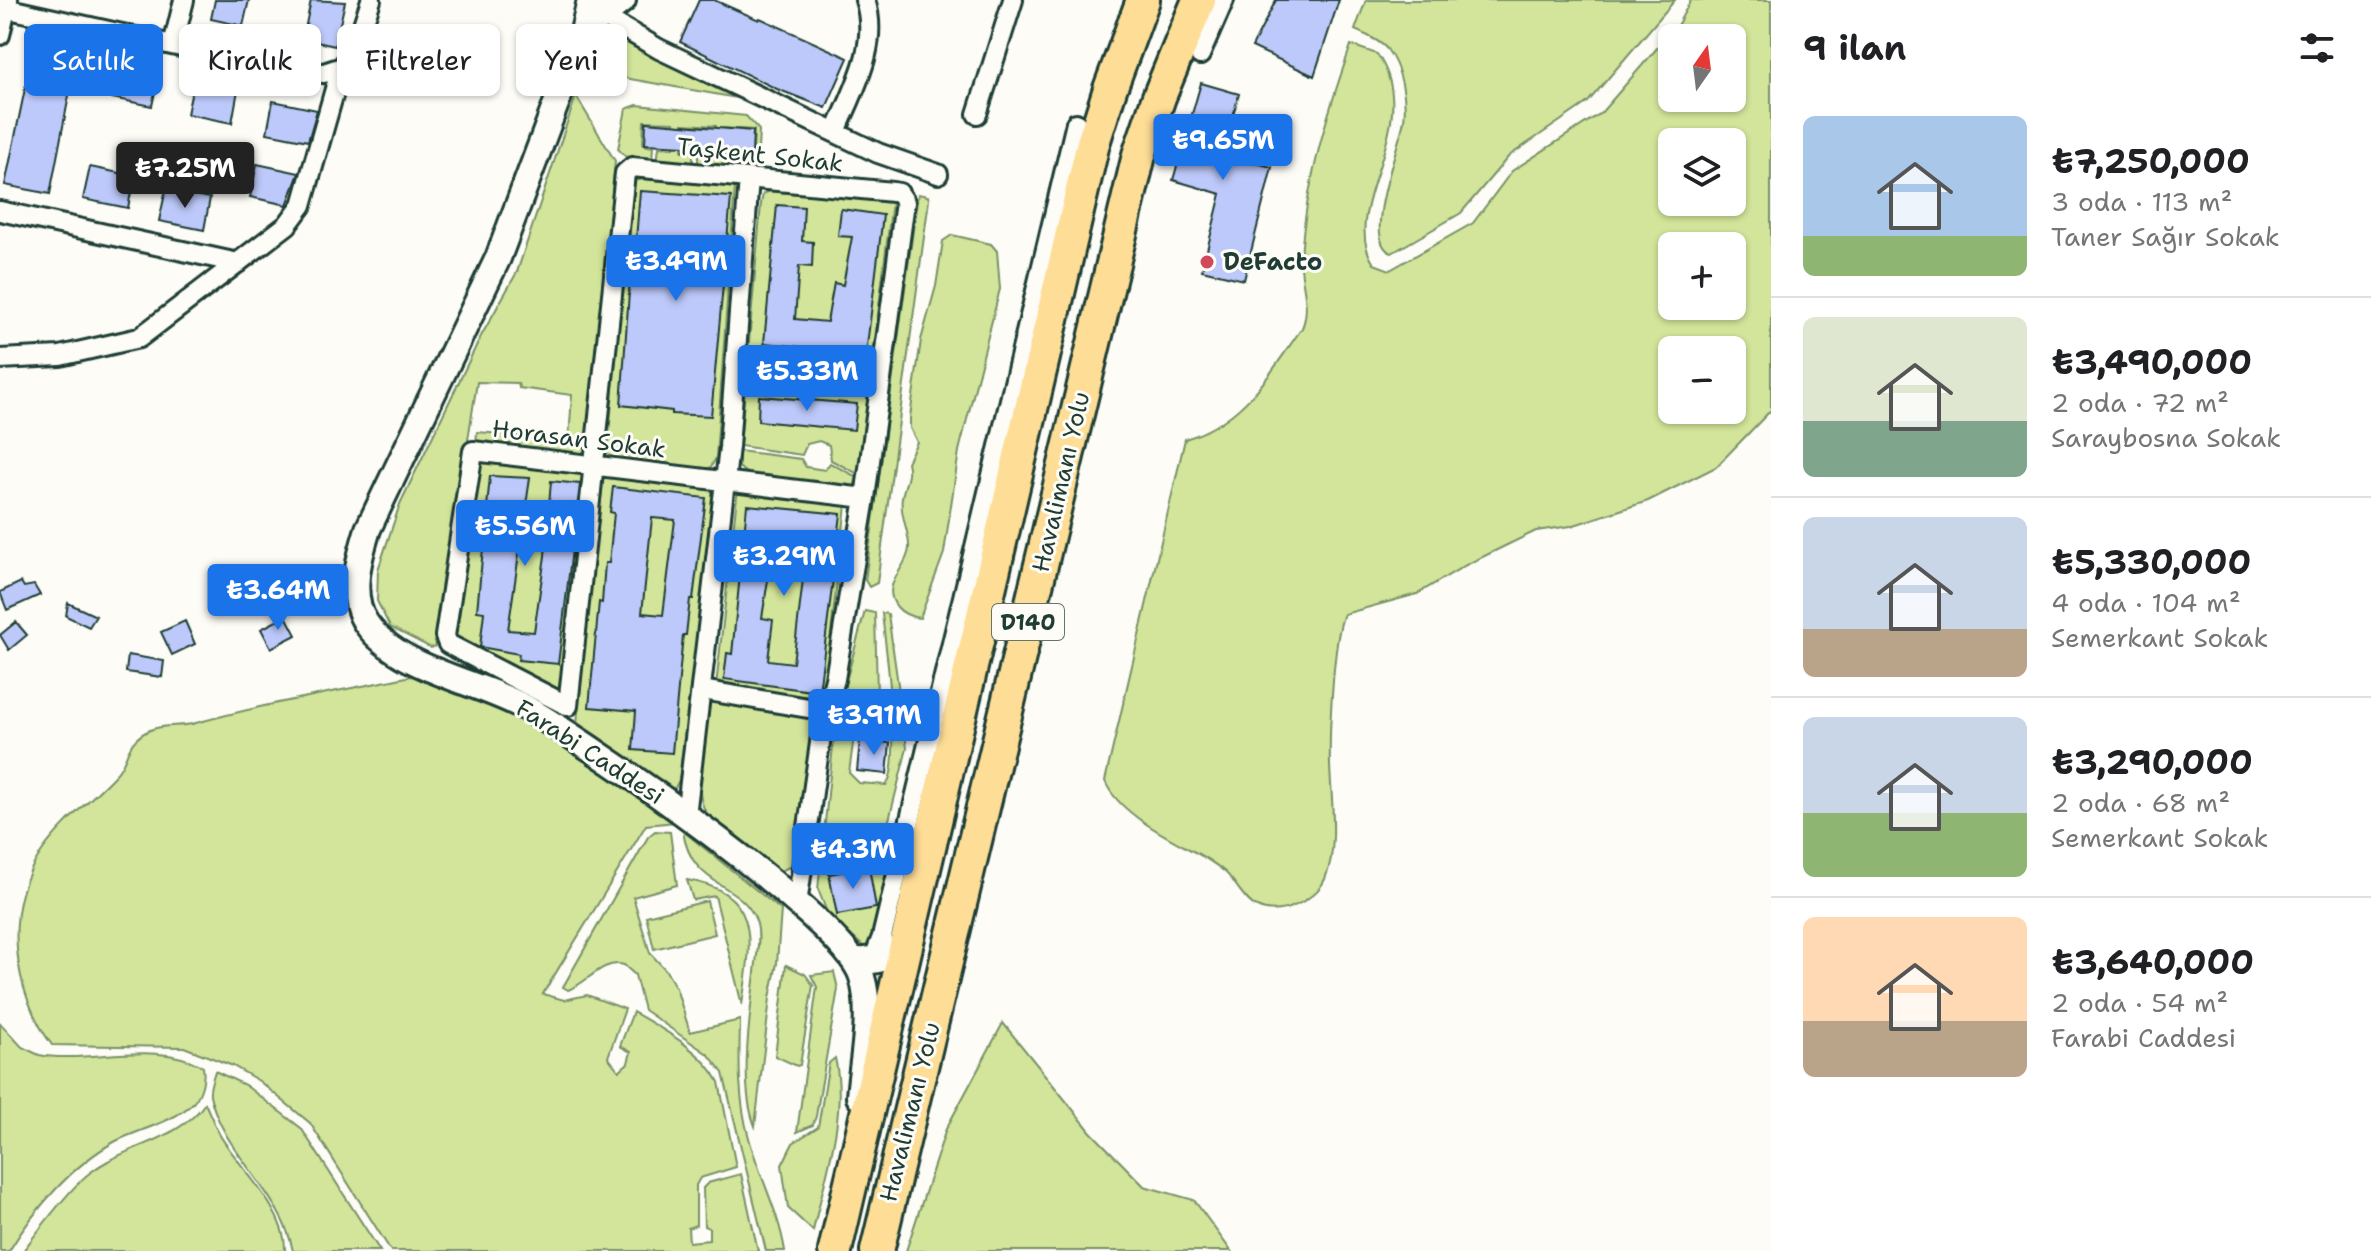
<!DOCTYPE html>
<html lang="tr">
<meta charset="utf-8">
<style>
body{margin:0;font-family:"Shantell Sans",sans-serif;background:#f6f6f6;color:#202124;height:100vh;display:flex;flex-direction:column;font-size:30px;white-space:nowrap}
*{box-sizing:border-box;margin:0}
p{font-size:26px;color:#757577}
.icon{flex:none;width:44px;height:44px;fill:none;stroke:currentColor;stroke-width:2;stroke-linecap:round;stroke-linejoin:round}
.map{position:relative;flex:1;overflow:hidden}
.details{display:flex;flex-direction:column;background:#fff;width:600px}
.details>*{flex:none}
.guide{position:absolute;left:24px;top:24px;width:760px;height:72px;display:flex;gap:16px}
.needle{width:52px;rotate:14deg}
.buttons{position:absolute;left:1658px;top:24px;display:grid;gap:16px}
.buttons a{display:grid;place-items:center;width:88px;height:88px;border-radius:12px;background:#fff;box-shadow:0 2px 6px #0004;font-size:40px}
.price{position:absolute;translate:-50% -68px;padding:0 18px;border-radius:8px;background:#1a73e8;color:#fff;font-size:26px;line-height:52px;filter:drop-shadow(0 2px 4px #0008)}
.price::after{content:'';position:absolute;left:50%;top:48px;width:24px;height:18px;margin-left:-12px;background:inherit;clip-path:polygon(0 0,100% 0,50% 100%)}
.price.on{background:#222;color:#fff}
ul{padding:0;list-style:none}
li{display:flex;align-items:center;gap:24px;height:200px;padding:0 32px}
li+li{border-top:2px solid #e0e0e0}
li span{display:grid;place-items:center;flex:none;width:224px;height:160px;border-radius:12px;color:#555}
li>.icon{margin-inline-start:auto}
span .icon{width:96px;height:96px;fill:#fffc;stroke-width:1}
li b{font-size:34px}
h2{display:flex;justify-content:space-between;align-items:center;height:96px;padding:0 32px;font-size:34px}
.pill{padding:0 28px;border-radius:12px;background:#fff;box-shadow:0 2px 6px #0004;font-size:28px;line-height:72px}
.pill.on{background:#1a73e8;color:#fff}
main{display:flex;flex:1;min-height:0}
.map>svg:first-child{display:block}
.green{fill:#d2e59a;stroke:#789167;stroke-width:2;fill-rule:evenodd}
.building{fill:#bdc9fa;stroke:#1f3d34;stroke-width:2;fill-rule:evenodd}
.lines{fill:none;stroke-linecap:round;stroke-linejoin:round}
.street-casing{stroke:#1f3d34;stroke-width:24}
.secondary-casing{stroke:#1f3d34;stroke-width:30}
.highway-casing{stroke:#1f3d34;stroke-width:38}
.street{stroke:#fdfcf7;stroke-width:18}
.secondary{stroke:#fdfcf7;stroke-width:24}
.highway{stroke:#fedd96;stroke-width:32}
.poi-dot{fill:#d1495b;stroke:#fdfcf7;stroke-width:3}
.labels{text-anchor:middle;stroke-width:6;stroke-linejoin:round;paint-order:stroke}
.shield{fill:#fdfcf7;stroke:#62766e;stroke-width:2}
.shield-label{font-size:22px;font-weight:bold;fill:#1f3d34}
.street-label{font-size:24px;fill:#1f3d34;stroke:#fdfcf7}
.poi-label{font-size:24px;font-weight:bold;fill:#1f3d34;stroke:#fdfcf7;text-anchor:start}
</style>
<main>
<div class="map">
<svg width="1771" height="1251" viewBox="0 0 1771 1251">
<rect width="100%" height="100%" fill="#fdfcf7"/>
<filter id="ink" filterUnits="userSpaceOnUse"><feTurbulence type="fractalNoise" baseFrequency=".0125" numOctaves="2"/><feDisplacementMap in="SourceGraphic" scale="16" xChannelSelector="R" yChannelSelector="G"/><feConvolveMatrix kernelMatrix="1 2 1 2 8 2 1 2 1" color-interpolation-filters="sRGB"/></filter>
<g filter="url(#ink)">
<path class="green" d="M1366 0H1675L1588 102 1509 156 1461 213 1392 253C1360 243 1400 145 1404 120 1407 97 1401 68 1387 49 1379 40 1366 35 1355 30Z
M1691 0H1771V410L1716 467 1648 501 1571 526 1536 531 1466 565 1417 594 1344 614C1333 639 1329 734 1330 765 1331 799 1339 847 1325 879 1315 901 1279 918 1257 907 1245 902 1235 881 1225 872 1214 863 1201 855 1189 849 1162 834 1117 811 1105 781L1185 439C1244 421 1268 376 1302 328 1312 304 1299 281 1301 256 1306 182 1327 114 1351 45L1377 54C1427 124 1336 208 1374 264L1390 270 1473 223 1512 171 1601 113 1678 24ZM1672 38H1732V98H1672ZM1672 142H1732V202H1672ZM1672 246H1732V306H1672ZM1672 350H1732V410H1672Z
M612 33 648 55 737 98 585 71 594 51Z
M576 96 615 161 588 449 578 455 476 444 477 432 569 439 572 395 519 388 518 383 477 382 436 646 431 648 390 627 377 601 378 570 400 504 480 338 517 272Z
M637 105 746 116 759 130 757 170 735 168V155H753L754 130 724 128 723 154 731 155V168L698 165V153H715L716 126 683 124 682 151 693 152V165L657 162 659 147 674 148V122L644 121 643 145 653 147 652 161 628 159 618 149 626 109Z
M644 179 735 187 716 458 711 467 706 470 607 459 630 190 634 181Z
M770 191 892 202 858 474 831 460 829 445 819 441 807 444 802 455 740 446 761 204 763 194Z
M918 194 928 196 929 200 877 583 869 587 865 580Z
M952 235 991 244 997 251 1000 289 959 451 944 553 920 618C911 617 903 614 897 607 879 584 908 569 909 548 910 532 899 515 902 498 904 483 911 478 907 462L917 442 910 428V417L921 340 936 286 943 241Z
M739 451 801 459 806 467 825 470 830 463 857 477 854 488 748 475 739 467Z
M478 458 587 473 559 692 459 642 455 636Z
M604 474 715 486 679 780 675 788 668 789 577 726 581 664Z
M739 492 846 505 823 700 716 686 737 496Z
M865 611 875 613 877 693 869 696 855 729 849 773 859 783 886 785C903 766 885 644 882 613L888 614 907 748 884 840 887 852 895 864 873 955 828 915 818 889 836 718Z
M412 676 475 694 549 731 675 822 646 825 543 994 564 1000 587 995 625 1009 608 1057 619 1071 628 1063 631 1052 620 1046 633 1012C664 1030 702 1050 719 1082L736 1167 700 1178 696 1185V1225L688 1228 689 1242 709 1240V1228L704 1226 703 1188 708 1183 741 1174 758 1251H391L310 1123 259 1081 233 1066 184 1047 52 1045C12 991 2 908 42 851 62 823 90 801 114 776 130 761 123 742 150 730 162 724 178 727 192 724 264 704 338 691 412 676Z
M713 701 817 717 796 864 778 872 708 816C690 789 703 736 707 705Z
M655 831 670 832 677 885 633 897 650 953 665 969 676 988 690 1032 740 1020C739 1060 738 1100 749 1138 759 1176 779 1212 785 1251H766L723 1073 709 1055 644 1010 635 975 624 965C602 959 588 983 568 990L563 987 648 837Z
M683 831 781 910 777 963 770 998 755 1126C739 1087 750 1014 755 973 756 957 761 939 757 924 745 881 691 890 683 831Z
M687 880C765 892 750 948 742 1005L715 896 693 900Z
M707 901 715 934 654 949 646 916Z
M786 965 805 974 813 985 800 1065 797 1066 775 1056Z
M834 972 838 989 816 1116 813 1125 797 1132 817 987 811 975Z
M0 1023 22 1047 39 1055C88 1064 158 1039 203 1067 205 1078 202 1092 194 1102 175 1122 140 1129 116 1141 73 1164 34 1210 9 1251H0Z
M1003 1023 1091 1132 1144 1186 1194 1200 1231 1251H906L946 1129Z
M835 1058C848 1113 825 1176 813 1231L788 1208 782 1165 793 1143 818 1127 829 1063Z
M215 1071 245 1085 301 1128 380 1251H293C281 1191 223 1154 210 1095 209 1087 213 1078 215 1071Z
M205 1103C210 1114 215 1127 221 1137 241 1169 287 1212 285 1251H23C38 1231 72 1185 91 1172 126 1145 182 1139 205 1103Z"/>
<path class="building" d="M215 0H249L243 26 211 19Z
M311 0 345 2 335 46 303 39Z
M699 0H714L759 20 760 18 848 58 826 108 777 89 680 42Z
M1276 0H1339L1314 76 1252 47Z
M33 50 76 59 50 194 5 185Z
M114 65 159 74 152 106 107 97Z
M194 81 238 90 232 123 187 114Z
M1201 83 1239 94 1222 155 1272 167 1244 280 1202 270 1221 194 1173 180Z
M273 101 317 110 308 141 267 133Z
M646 122 753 131 752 154 684 150V146L645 144Z
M257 164 299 173 287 205 250 197Z
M90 167 134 176 128 208 83 199Z
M166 189 210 198 204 230 159 221Z
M640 191 731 197 711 416 672 414V411L621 405 631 264H634Z
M777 205 804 207 802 241 813 242 812 267 799 266 795 319 827 322 834 283 843 285 852 237 838 236 841 209 883 215 866 354 764 343Z
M759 396 857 404 854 430 758 421Z
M490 476 530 478 508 630 534 632 545 556 551 481 580 484 558 664 518 660 519 654 480 647 484 612 477 611Z
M613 487 706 498 693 599H690L686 635H683L672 753 633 750 636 711 589 707 599 602 602 603 605 563H609L614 513 610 512ZM652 518 675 520 663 615 642 613Z
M747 505 841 514 819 692 724 679 727 653 732 654ZM770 567 804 571 793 663 768 660 773 620 762 618Z
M21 582 24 587 34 585 40 595 7 610 0 592Z
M68 603 96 616 89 627 66 616Z
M286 616 296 635 271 648 261 629Z
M185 621 195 644 172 655 161 632Z
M16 622 27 635 9 650 0 635Z
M128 655 164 661 162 677 126 672Z
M860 740 890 743 887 774 857 771Z
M869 867 876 908 837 915 829 874Z"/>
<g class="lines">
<g class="street-casing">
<path id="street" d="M0 7 294 72 324 73 342 67
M594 11 659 49 878 153 938 174
M0 35 8 0
M173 45 184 0
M1200 55 1224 0
M977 114 1013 0
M836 132C853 90 880 46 865 0
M0 211 238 263
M0 359 60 356 139 338 287 225 302 205 339 75 361 31 371 0
M702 690 826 711
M686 816 729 447 749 178
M797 904 822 729 835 679 865 498 905 202 899 193 893 192 632 167 625 173 568 706 448 644 445 636 473 451 865 498
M860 958 875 955 882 937 1076 123"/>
</g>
<g class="secondary-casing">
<path id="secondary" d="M590 0 583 32 498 258 368 529C359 558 348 596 366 623 397 669 477 681 524 707 585 740 846 920 862 977 873 1014 862 1059 859 1097
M583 32 623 0
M853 959C877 965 890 958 907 940"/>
</g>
<g class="highway-casing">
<path id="highway" d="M835 1251 1093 143 1110 89 1143 0
M877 1251 1139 155 1159 97 1199 0"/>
</g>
<use href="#street" class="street"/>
<use href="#secondary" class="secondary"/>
<use href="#highway" class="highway"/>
</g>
</g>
<circle class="poi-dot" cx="1207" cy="262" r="8"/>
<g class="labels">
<rect class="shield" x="992" y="604" width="72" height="36" rx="6"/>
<g class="shield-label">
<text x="1028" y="630">D140</text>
</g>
<g class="street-label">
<text transform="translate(760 155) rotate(6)" y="8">Taşkent Sokak</text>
<text transform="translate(579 439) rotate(7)" y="8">Horasan Sokak</text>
<text transform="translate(1061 482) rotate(-77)" y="8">Havalimanı Yolu</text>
<text transform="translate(590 752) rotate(33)" y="8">Farabi Caddesi</text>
<text transform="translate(910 1112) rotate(-76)" y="8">Havalimanı Yolu</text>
</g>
<g class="poi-label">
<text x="1223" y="270">DeFacto</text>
</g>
</g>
</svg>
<div class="buttons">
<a><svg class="needle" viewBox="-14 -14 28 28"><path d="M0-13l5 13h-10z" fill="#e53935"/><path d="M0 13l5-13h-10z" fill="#757577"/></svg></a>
<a><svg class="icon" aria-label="layers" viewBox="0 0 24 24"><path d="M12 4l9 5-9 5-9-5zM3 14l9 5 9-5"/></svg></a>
<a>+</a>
<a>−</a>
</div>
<b class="price" style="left:1223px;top:182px">₺9.65M</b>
<b class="price on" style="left:185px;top:210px">₺7.25M</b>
<b class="price" style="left:676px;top:303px">₺3.49M</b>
<b class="price" style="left:807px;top:413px">₺5.33M</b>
<b class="price" style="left:525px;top:568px">₺5.56M</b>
<b class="price" style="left:784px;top:598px">₺3.29M</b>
<b class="price" style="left:278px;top:632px">₺3.64M</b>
<b class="price" style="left:874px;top:757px">₺3.91M</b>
<b class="price" style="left:853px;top:891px">₺4.3M</b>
<div class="guide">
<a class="pill on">Satılık</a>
<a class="pill">Kiralık</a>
<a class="pill">Filtreler</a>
<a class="pill">Yeni</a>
</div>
</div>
<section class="details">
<h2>9 ilan<svg class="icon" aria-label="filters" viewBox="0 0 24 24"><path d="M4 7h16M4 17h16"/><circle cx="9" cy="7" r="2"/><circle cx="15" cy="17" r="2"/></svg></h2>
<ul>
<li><span style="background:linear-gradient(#a9c7e8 75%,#8fb573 0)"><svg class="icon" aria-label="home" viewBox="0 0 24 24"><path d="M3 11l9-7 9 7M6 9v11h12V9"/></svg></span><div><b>₺7,250,000</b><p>3 oda · 113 m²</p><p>Taner Sağır Sokak</p></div></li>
<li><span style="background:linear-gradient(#dfe7d0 65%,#7fa58c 0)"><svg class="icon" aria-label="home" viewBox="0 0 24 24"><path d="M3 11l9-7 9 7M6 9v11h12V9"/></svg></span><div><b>₺3,490,000</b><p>2 oda · 72 m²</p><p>Saraybosna Sokak</p></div></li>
<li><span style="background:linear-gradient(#c9d6e8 70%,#b9a48a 0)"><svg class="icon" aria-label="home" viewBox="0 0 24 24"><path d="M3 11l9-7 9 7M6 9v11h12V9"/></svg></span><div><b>₺5,330,000</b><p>4 oda · 104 m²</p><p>Semerkant Sokak</p></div></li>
<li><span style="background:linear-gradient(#c9d6e8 60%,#8fb573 0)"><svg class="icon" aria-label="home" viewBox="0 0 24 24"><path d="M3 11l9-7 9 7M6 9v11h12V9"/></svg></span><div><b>₺3,290,000</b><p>2 oda · 68 m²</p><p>Semerkant Sokak</p></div></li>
<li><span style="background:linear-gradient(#ffd9b3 65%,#b9a48a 0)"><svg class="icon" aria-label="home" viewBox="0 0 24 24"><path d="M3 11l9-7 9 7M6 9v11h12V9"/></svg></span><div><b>₺3,640,000</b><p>2 oda · 54 m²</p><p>Farabi Caddesi</p></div></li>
</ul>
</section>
</main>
